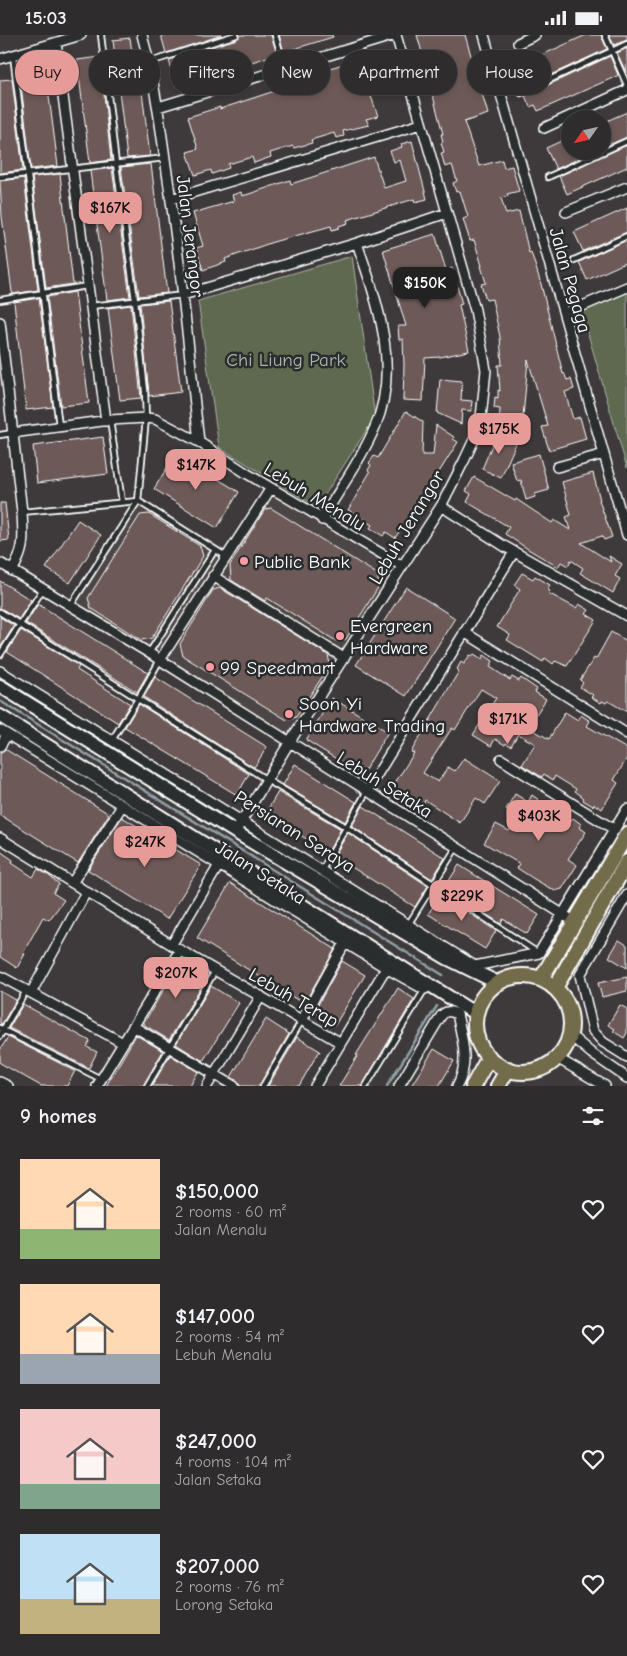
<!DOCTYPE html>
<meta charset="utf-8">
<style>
body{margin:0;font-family:"Comic Neue",sans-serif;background:#3a3838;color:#f1f3f6;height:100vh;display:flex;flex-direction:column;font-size:19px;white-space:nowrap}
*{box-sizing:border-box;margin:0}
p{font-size:16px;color:#a7a7a9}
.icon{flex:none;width:28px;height:28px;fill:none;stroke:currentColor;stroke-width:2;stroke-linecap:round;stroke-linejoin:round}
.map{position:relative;height:1051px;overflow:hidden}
.side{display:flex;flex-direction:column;background:#2e2c2c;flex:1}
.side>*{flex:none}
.top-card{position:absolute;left:15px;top:15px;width:598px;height:45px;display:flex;gap:10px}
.needle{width:32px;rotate:236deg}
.tools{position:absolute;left:561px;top:75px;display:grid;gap:10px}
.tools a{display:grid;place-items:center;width:50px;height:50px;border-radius:50%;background:#2e2c2c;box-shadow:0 2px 8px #0003,0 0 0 1px #494848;font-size:25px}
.price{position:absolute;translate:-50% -42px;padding:0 11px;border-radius:10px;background:#e69b98;color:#111;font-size:16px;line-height:32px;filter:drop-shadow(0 1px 2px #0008)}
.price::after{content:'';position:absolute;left:50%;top:30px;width:15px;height:11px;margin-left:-8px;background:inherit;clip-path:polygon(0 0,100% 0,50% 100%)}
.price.active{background:#222;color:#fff}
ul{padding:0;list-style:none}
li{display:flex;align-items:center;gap:15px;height:125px;padding:0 20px}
li span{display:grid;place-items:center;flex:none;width:140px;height:100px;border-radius:0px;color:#555}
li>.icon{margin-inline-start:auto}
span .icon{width:60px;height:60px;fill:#fffc;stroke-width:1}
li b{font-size:21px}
h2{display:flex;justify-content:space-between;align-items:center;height:60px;padding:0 20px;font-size:21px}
.chip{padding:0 18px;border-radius:22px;background:#2e2c2c;box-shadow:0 2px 8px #0003,0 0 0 1px #494848;font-size:18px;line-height:45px}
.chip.active{background:#e69b98;color:#111}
.status{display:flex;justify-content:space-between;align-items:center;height:35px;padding:0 25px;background:#2e2c2c;direction:ltr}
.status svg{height:14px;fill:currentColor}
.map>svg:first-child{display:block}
.built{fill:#4c4444}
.green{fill:#5e6950;stroke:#aeb4a8}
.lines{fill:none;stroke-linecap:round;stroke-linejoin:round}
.stream{stroke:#91a2a7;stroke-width:2.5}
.building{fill:#6d5a59;stroke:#fff}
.lane-casing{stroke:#fff;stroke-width:8}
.street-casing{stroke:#fff;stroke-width:12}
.secondary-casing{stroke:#fff;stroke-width:16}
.primary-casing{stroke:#fff;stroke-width:18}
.lane{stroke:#2a2d2e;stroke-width:4.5}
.street{stroke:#2a2d2e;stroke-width:9}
.secondary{stroke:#2a2d2e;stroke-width:12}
.primary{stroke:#736c4b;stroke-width:14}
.poi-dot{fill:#ff9aa2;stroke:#2a2d2e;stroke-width:2}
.labels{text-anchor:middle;stroke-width:5;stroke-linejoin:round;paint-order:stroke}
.street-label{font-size:19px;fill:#fff;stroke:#2a2d2e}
.park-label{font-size:19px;fill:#aeb4a8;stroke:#2a2d2e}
.poi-label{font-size:19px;fill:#fff;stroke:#2a2d2e;text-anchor:start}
</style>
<div class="status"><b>15:03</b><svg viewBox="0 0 49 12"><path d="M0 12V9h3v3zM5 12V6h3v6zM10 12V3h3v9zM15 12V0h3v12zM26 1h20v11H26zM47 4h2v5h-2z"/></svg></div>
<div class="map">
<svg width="627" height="1051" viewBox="0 0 627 1051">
<rect width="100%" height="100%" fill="#3e3a3b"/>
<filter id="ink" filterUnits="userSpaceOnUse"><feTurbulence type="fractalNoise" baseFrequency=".02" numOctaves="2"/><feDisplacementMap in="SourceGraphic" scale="10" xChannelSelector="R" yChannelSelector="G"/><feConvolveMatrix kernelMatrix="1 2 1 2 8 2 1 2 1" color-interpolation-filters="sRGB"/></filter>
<g filter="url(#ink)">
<path class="built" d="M272 457 396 533 289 704 76 568 139 471 228 526Z"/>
<path class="green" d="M352 221 375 382 317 472 219 412 198 266Z
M627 256V433L581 275Z"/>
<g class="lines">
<path class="stream" d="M0 666 443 940
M387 1051 437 971"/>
</g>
<path class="building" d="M161 0H222L166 18Z
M240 0H271L277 19 176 51 169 25 237 4Z
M279 0H332L333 2 284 17Z
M417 0H465L488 79 464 87 479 131 502 125 504 133 512 131 519 156 507 159 508 161 501 163 506 179 519 176 529 218 531 217 541 249 563 339 564 338 567 345 571 344 574 354 565 357 573 384 580 382 586 404 549 415 542 392 548 391 528 325 522 394 499 392 500 374 494 373 495 362 498 363V355L500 356 498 330H502L500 302 492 264 486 265 481 249 486 248 481 231H482L474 205 470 206 463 184 468 182 460 156 456 157 453 148 457 146 452 130 445 132 441 118 444 117 441 108 443 107 441 99H443L432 57 433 56Z
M586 0H601L607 14 533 48 524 28Z
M609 0H627V5L614 10Z
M130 3 133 25 138 24 150 121 127 123 113 5Z
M627 13V37H626L617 18Z
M610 21 618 40 617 41 538 76 535 70 530 72 525 61Z
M100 22 111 125 90 128 77 25Z
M383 24 389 43 367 50 378 81 366 84 369 90 343 96 344 101 336 103 334 98 311 105 312 108 294 113 293 111 270 118 271 122 254 128 252 122 228 129 229 133 212 139 211 135 195 140 187 117 198 114 188 82 220 72V74L308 45 306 40 340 30 342 36Z
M46 38 58 131 31 134 20 41Z
M12 44 23 135 0 138V45Z
M627 77V102L602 113V88Z
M570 102V116H595L556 134 546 113Z
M412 106 427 164 415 167 414 164 347 185 348 188 339 191V193L332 195 331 191 273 207 225 224 226 227 203 235 196 213 203 211 193 178 234 166 232 160 241 157 242 161 249 159 290 145 291 149 374 122 384 153 406 146 400 125 394 127 390 116 402 112 401 109Z
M627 110V132L567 159 559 141Z
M151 129 167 258 139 261 121 132Z
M112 133 130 262 107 265 90 136Z
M60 139 73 249 46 253 32 142Z
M24 143 38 255 13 259 12 257 2 182 0 146Z
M627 173V197L583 216 574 197Z
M435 199 446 235 452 233 462 269 459 270 469 316 440 322 425 323 423 366 403 365 404 330 403 304 399 305 398 291H406L383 215Z
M627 205V227L587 245 579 227Z
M75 257 89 368 61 371 47 262Z
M39 263 53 372 26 375 14 267Z
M169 266 181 357 149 361 140 269Z
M131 270 141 363 120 365 108 273Z
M440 344 462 346 461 365 472 366 471 376 462 375 461 389 437 378Z
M406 376 423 387 422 420H433L436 390 454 402 453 404 458 407 436 442 440 445 427 466 424 464 421 469 417 467 406 485 412 489 406 497 401 494 395 503 386 497 383 501 370 493 372 490 348 475 370 437 368 435 371 430 369 428 374 421 378 423Z
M497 398 517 406 501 443 482 434Z
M103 402 108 439 37 448 33 411Z
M176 418 239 457 217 493 154 454Z
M539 419 549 455 535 459V462L526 465 521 445 517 446 511 427Z
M593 438 600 465H599L612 502 604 505 602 501 581 508 611 527 609 521 622 529 615 541 620 544 613 558 580 538 583 533 571 525 568 531 561 527 558 532 528 514 505 499 509 492 467 467 471 459 466 456 474 442 515 466 516 464 552 488 554 485 570 495 566 482 571 480 562 447Z
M0 468H5L9 505 0 506Z
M271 473 377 539 379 551 346 604 336 606 267 563 265 566 231 545 230 530 265 474Z
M149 479 200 511 203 521 152 603 141 605 91 573 88 563 140 480Z
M78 485 101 500 70 548 46 533Z
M522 538 533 544 535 541 550 550 547 554 550 556 548 558 576 573 579 569 589 575 586 579 596 585 567 631 555 626 553 629 545 623 543 627 507 605 510 600 497 592 520 554 514 550Z
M0 546 31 565 19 584 0 573Z
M406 552 455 583 406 661 356 630Z
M220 553 328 620 330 630 296 682 287 685 183 621 180 609 213 555Z
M38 569 148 638 137 657 26 588Z
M0 582 14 591 0 613Z
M21 595 79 631 77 635 130 669 118 688 7 617Z
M611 597 627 606V677L608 666 606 668 602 666 601 668 591 662 593 660 580 652 583 648 580 645 594 623 596 624Z
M474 619 482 624 484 620 493 626 490 632 510 645 512 642 519 646 521 643 537 654 535 657 546 664 528 692 549 704 565 677 578 685 581 680 590 686 587 691 627 714V723L614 745 618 748 602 774 594 769 593 771 583 765 584 763 575 756 576 754 555 741 553 745 544 739 542 742 522 730 535 709 518 699 511 711 506 708 505 710 495 704 491 711 473 700 496 663 481 654 455 695 452 693 423 738 438 747 448 732 455 736 464 723 500 746 485 769 476 763 460 788 425 765 423 770 393 751 414 718 411 717 459 636 457 634 461 627 464 629 470 620 472 621Z
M155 642 267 712 255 731 253 732 144 662Z
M332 663 388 697 362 740 306 705Z
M139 669 249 739 237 760 125 692Z
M5 714 109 779 78 828 0 780V718Z
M295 729 356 767 345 787 283 750Z
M278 757 341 794 328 817 265 779Z
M515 759 528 767 532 760 539 765 538 767 543 771 561 784 563 780 571 785 573 783 581 789 579 792 586 797 568 824 577 830 562 854 555 856 534 844 517 833 520 829 484 808 496 789 509 796 518 782 506 774Z
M363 771 445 823 432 844 352 791Z
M122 782 201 830 167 884 88 835Z
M348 798 428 851 415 872 334 821Z
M0 816 13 825 12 828 33 842 38 834 48 840 59 849 53 858 64 865 49 885 43 882 23 918 25 919 17 933 0 922Z
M459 830 539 880 527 899 503 884 501 889 445 852Z
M230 848 335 914 304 969 197 903Z
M441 859 496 896 485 914 428 879Z
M619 905 627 910V933L609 922Z
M185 925 209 939 169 1005 143 989 181 926Z
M342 926 365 940 335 990 314 977Z
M627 942V956L602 962 598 948Z
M211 951 239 968 203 1026 176 1009Z
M398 953 414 964 362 1051H339L358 1020H356Z
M0 956 16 965 2 989 0 988Z
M23 969 90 1006 87 1012 97 1017 89 1033 9 993Z
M620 970 627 974V998L624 1003 613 996 615 994 608 990Z
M266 984 289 999 259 1051H240L238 1046 231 1042Z
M136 1000 163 1016 143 1051H106Z
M8 1002 75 1036 67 1051H41L0 1028V1015Z
M297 1002 320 1016 315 1023 299 1051H268Z
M434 1014 454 1026 439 1051H411Z
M170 1020 198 1037 190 1051H152Z"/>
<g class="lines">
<g class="lane-casing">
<path id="lane" d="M275 0 285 33
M605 0 627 50
M13 20 59 391
M150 27 236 0
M521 58 627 9
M0 142 165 123
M548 142 627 106
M574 225 627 201
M0 265 87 251
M91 271 183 260
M110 385 122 467
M0 400 12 398
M22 477 138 466 227 522
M71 570 138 466 146 383 145 356 135 265 116 129 101 0
M0 577 267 745 346 792 538 918
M149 618 215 515
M0 620 43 554
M112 705 138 664 160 625
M322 835 367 756
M408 890 456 813
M0 993 3 995 26 956
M0 1001 3 995 101 1044
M147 1051 215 936
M263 1051 302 985
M366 1051 425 954"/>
</g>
<g class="street-casing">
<path id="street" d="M142 0C154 43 160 87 166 131 180 223 189 315 199 407
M484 0 627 500
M56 8 106 386
M518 8 535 0
M0 24 81 0
M158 72 395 0
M544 93 627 55
M171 164 421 89
M566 177 627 152
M183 260 357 208 447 178
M564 279 627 252
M0 287 22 477C23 502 26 513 12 536
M12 398 110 385 146 383 155 384 199 407 246 438 402 531
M557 432 604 419
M441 471 504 511 627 581
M322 485C339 454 362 424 375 392 401 332 377 266 357 208
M0 528 149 618 575 887
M213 541 344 623
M464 597 627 699
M160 625 271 453
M0 636 475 931 539 918 627 774
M0 695 386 933 420 952 425 954 430 950
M0 711 7 700
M501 724 615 795
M367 756 514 517
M235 797 289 708 441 471 464 426 480 392 486 335 475 275 396 0
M0 803 180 915 341 1008
M72 848 122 771
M627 860 580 940 593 996 603 1007 627 1022
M172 909 219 830
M0 941 123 1008
M31 958 86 857
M302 985 345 908
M133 991 234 1051
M570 1000 591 1018 627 1043
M557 1023 605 1051
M0 1047 8 1051
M97 1051 180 915
M207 1051 261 961
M315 1051 386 933
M399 1051 441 981C446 975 450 976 457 979 462 1003 470 1028 457 1051"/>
</g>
<g class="secondary-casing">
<path id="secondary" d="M0 651 235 797 447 923 498 948
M0 681 476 979"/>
</g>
<g class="primary-casing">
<path id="primary" d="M475 989a48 48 0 1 1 96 0a48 48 0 1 1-96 0Z
M541 944 627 799
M555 953 627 827
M473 1051 489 1022
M498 1051 508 1034"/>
</g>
<use href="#lane" class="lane"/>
<use href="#street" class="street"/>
<use href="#secondary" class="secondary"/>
<use href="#primary" class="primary"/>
</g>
</g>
<g class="poi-dot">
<circle cx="244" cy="526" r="5"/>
<circle cx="340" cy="601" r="5"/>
<circle cx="210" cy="632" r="5"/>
<circle cx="289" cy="679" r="5"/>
</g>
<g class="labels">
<g class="street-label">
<text transform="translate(191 201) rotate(83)" y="7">Jalan Jerangor</text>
<text transform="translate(571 245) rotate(74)" y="7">Jalan Pegaga</text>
<text transform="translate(315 461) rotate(31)" y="7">Lebuh Menalu</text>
<text transform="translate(406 492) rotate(-59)" y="7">Lebuh Jerangor</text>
<text transform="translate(385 749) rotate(32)" y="7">Lebuh Setaka</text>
<text transform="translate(295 796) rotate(32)" y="7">Persiaran Seraya</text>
<text transform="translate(261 837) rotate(32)" y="7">Jalan Setaka</text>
<text transform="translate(294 962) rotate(30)" y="7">Lebuh Terap</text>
</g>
<g class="park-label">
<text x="286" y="331">Chi Liung Park</text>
</g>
<g class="poi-label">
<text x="254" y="533">Public Bank</text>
<text x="350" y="597">Evergreen<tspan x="350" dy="22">Hardware</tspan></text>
<text x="220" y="639">99 Speedmart</text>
<text x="299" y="675">Soon Yi<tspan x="299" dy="22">Hardware Trading</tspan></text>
</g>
</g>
</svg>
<div class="tools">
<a><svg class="needle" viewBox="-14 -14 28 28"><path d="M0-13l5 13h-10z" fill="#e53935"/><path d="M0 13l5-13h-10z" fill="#a7a7a9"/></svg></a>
</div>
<b class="price" style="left:110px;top:199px">$167K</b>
<b class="price active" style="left:425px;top:274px">$150K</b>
<b class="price" style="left:499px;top:420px">$175K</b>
<b class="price" style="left:196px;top:456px">$147K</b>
<b class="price" style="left:508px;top:710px">$171K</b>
<b class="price" style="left:539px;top:807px">$403K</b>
<b class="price" style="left:145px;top:833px">$247K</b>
<b class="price" style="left:462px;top:887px">$229K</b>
<b class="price" style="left:176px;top:964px">$207K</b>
<div class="top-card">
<a class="chip active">Buy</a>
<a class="chip">Rent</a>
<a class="chip">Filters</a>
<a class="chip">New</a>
<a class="chip">Apartment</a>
<a class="chip">House</a>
</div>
</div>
<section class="side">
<h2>9 homes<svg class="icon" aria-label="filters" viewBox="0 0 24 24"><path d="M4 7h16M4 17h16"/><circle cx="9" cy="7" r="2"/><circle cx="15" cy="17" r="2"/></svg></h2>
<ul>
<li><span style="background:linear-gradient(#ffd9b3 70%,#8fb573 0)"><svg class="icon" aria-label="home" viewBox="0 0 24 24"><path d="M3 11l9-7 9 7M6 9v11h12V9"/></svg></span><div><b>$150,000</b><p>2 rooms · 60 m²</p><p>Jalan Menalu</p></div><svg class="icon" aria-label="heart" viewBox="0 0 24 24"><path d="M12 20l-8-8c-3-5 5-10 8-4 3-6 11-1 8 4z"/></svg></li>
<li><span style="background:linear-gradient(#ffd9b3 70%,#9aa5b1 0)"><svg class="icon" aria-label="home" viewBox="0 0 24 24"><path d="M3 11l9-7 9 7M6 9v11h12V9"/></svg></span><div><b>$147,000</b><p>2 rooms · 54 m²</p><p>Lebuh Menalu</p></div><svg class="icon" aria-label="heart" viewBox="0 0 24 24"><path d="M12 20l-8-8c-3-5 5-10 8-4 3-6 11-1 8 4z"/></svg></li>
<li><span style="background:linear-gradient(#f6c9c9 75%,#7fa58c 0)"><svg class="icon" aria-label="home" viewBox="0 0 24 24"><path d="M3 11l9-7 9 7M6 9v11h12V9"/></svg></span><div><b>$247,000</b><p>4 rooms · 104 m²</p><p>Jalan Setaka</p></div><svg class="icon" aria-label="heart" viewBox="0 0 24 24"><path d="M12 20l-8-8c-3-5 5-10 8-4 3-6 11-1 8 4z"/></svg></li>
<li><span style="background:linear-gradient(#bfe0f5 65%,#c2b280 0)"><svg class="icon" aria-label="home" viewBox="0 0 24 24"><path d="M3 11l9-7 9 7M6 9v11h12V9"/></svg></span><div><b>$207,000</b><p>2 rooms · 76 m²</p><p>Lorong Setaka</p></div><svg class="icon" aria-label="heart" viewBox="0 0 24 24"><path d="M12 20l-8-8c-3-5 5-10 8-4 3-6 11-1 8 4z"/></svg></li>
</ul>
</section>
